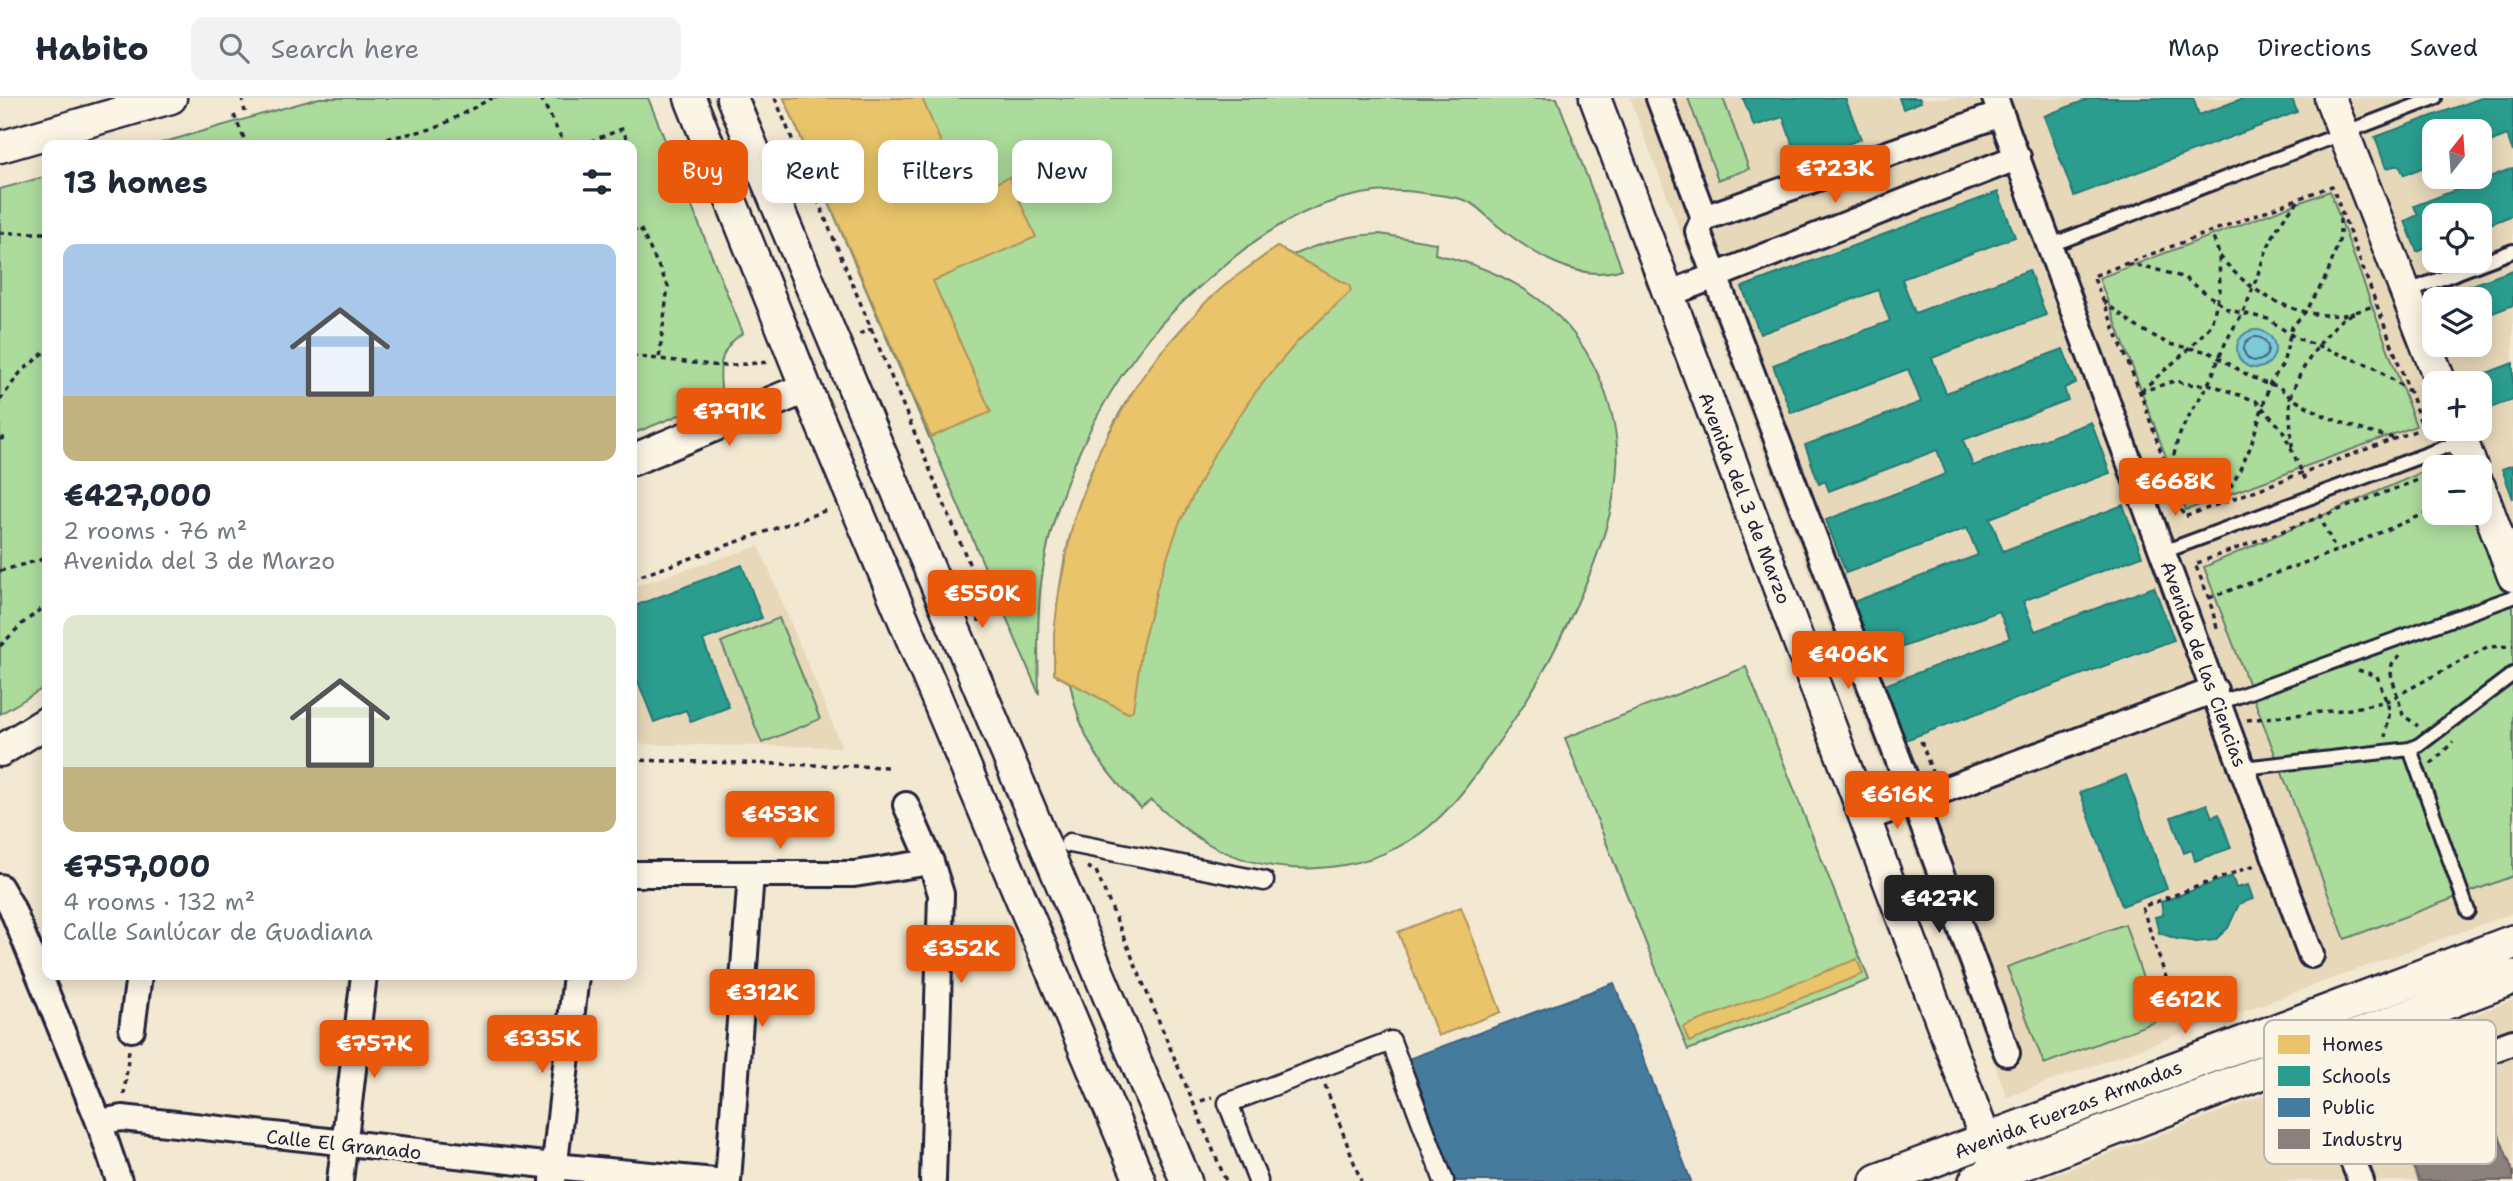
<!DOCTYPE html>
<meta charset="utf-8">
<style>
body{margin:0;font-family:"Shantell Sans",sans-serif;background:#f2f2f3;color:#1f2937;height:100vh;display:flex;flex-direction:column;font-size:26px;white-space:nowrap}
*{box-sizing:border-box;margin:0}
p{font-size:23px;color:#747a83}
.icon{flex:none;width:38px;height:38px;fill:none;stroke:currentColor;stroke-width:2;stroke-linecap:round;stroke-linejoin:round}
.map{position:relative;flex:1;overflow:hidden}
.sheet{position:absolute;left:42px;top:42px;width:595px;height:840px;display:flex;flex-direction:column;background:#fff;border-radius:14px;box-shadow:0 4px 18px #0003}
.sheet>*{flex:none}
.top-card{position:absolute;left:658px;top:42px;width:665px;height:63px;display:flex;gap:14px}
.needle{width:46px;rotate:17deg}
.controls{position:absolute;left:2422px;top:21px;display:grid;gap:14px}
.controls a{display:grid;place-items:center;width:70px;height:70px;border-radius:14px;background:#fff;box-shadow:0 4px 18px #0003;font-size:35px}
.price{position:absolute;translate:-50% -60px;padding:0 16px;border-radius:7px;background:#ea580c;color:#fff;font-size:23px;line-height:46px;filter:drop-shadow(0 2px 4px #0008)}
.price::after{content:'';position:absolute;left:50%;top:42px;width:21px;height:16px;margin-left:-10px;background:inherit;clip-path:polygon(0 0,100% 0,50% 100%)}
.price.on{background:#222;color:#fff}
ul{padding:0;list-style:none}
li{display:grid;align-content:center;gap:14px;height:371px;padding:0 21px}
li span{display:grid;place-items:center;height:217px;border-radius:14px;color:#555}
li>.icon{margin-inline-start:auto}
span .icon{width:126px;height:126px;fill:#fffc;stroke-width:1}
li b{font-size:30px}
h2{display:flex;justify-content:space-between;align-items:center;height:84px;padding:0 21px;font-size:30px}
.tag{padding:0 24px;border-radius:14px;background:#fff;box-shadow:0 4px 18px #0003;font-size:24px;line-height:63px}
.tag.on{background:#ea580c;color:#fff}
header{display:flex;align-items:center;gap:42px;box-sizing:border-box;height:98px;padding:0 35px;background:#fff;border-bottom:2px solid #e0e1e3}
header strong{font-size:33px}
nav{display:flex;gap:38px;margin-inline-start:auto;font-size:24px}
.search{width:490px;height:63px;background:#f2f2f3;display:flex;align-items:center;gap:18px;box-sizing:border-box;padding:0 24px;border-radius:14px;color:#747a83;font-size:26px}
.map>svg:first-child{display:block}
.built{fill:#e8d8ba;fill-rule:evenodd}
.green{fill:#acdc9c;stroke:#677f6c;stroke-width:2}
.water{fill:#7bcad8;stroke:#578799;stroke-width:2}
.homes{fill:#e9c46a;stroke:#ad935c;stroke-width:2}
.schools{fill:#2a9d8f;stroke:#287876;stroke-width:2}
.public{fill:#457b9d;stroke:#3a6080;stroke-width:2}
.industry{fill:#8a817c;stroke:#6b6468;stroke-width:2}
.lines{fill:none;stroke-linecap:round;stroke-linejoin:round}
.shore{stroke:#46657a;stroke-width:2}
.service-casing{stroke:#22223b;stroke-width:18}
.pedestrian-casing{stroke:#22223b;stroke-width:23}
.minor-casing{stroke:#22223b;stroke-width:30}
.tertiary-casing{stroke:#22223b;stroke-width:35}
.secondary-casing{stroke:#22223b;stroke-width:38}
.path{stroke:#22223b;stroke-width:3.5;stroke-dasharray:5 5;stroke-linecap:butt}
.service{stroke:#fcf5e5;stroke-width:12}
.pedestrian{stroke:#fcf5e5;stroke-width:18}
.minor{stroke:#fcf5e5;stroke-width:24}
.tertiary{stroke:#fcf5e5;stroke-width:30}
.secondary{stroke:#fcf5e5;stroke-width:33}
.labels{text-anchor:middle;stroke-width:7;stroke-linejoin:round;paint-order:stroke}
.street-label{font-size:19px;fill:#22223b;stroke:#fcf5e5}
.key{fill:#fcf5e5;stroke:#bbb6b2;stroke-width:2}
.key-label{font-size:19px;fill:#22223b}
</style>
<header>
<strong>Habito</strong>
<div class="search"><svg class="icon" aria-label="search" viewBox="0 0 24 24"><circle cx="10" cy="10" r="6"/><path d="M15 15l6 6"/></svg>Search here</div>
<nav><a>Map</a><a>Directions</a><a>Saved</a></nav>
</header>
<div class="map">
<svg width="2513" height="1083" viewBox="0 0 2513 1083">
<rect width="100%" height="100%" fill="#f3e8d1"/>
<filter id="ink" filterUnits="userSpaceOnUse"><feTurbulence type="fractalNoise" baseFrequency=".0143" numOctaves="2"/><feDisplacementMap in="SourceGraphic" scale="14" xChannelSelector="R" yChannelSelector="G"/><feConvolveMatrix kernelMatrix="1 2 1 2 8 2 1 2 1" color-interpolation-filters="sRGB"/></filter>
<g filter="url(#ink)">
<path class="built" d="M1630 0H2513V815L2007 999ZM2434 33H2480V79H2434ZM2434 117H2480V163H2434ZM2434 201H2480V247H2434ZM2434 285H2480V331H2434ZM2434 369H2480V415H2434Z
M759 448 842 649 632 646V489Z
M2513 902V1083H2038Z"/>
<path class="green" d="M319 0H648L743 235C717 252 719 271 722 300L632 336V47H154Z
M784 0H1557L1622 171C1577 186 1532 155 1498 128 1489 121 1480 110 1469 104 1457 98 1437 97 1423 95 1353 84 1286 117 1233 160 1204 185 1173 210 1149 240 1095 307 1052 399 1041 485 1037 522 1038 559 1039 596Z
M1688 0H1723L1749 71 1718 82Z
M47 78V588L0 616V91Z
M2330 93 2416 328 2186 412 2099 180Z
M1380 136 1436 145 1435 156C1514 174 1575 213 1604 291 1613 316 1619 342 1617 369 1614 431 1580 502 1552 557 1535 591 1515 621 1493 652 1472 682 1452 712 1421 735 1359 779 1271 782 1205 744 1185 732 1168 717 1151 702L1141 710C1102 672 1080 640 1070 585L1054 576C1053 397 1129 250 1277 149L1293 157C1322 144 1348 137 1380 136Z
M2450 362 2453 369H2434V415H2473L2513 510V778L2345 841 2204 469Z
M779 520 820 621 762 645 721 544Z
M1746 569 1869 882 1688 952 1565 640Z
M2125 826 2157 923 2044 966 2007 869Z"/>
<path class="water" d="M2237 251a19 19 0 1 1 38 0a19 19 0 1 1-38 0Z"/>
<path class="homes" d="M784 0H922L964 99 1009 79 1036 139 933 183 991 314 931 339Z
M1277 149 1349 187 1351 193 1298 243 1275 270 1254 296 1214 356 1179 426 1159 483 1142 548 1133 612 1128 615 1054 576V535L1059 494 1074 420 1100 351 1138 285 1161 254 1206 204 1231 182Z
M1461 809 1501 914 1438 938 1398 834Z
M1857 861 1863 876 1689 944 1683 929Z"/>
<path class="schools" d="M1743 0H1845L1861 41 1799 65 1783 19 1754 28Z
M1899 0H1919L1921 4 1903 11Z
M2091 0H2193L2199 17 2244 0H2292L2297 14 2074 98 2044 18Z
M2481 0H2513V54L2507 37 2480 48V33H2434V65L2404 77 2399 67 2386 70 2375 39Z
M2513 70V117L2480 130V117H2434V147L2417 154 2405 123 2418 117 2414 108Z
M1998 94 2015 139 1902 181 1915 215 2029 172 2046 217 1932 260 1946 295 2063 251 2076 285 2064 290 2068 302 1963 342 1973 368 2091 324 2110 375 1990 420 2003 453 2123 407 2142 458 2023 503 2035 533 2154 489 2174 542 1903 643 1882 588 2010 540 1999 513 1874 560 1853 504 1978 457 1967 430 1846 475 1826 422 1946 376 1937 352 1829 393 1825 383 1819 386 1805 347 1921 304 1908 271 1791 315 1773 267 1890 223 1878 192 1760 236 1742 189Z
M2513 172V207L2480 220V201H2434Z
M2513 265V301L2480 314V285H2469L2468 282Z
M2513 367V401L2502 371Z
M742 467 762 520 703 542 729 609 691 624 686 612 654 624 635 576 632 577V509Z
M2126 677 2167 791 2122 808 2080 694Z
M2207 706 2212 719 2219 716 2231 750 2195 763 2192 752 2184 755 2171 719Z
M2232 778 2236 790 2248 787 2253 801 2239 806 2228 830 2215 842 2196 844 2177 841 2159 835 2155 819 2163 817 2161 804Z"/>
<path class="public" d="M1614 885 1691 1083H1454L1408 961Z"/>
<path class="industry" d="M2477 979 2513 1074V1083H2419L2392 1011Z"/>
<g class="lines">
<path class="shore" d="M2244 251a12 12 0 1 1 24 0a12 12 0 1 1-24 0Z"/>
<g class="service-casing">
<path id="service" d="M2051 147 2435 0
M2406 194 2513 153
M2163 454 2462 343
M2219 605 2513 499
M2410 651 2468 813
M2243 670 2410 651 2419 647 2513 576"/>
</g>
<g class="pedestrian-casing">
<path id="pedestrian" d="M1070 745 1264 783
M1258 1083 1228 1005 1391 943 1444 1083"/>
</g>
<g class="minor-casing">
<path id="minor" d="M1659 0 1704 120 2001 16
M1995 0 2311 857
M1704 120 1698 133 1914 703 2215 592
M1669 196 2018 59
M906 707 931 764 941 796 933 1083
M1865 721 1914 703 2007 955
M632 776H854L931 764
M0 789 11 808 99 1024 119 1083
M132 931 139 877
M2491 952 2513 944
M2310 955 2361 1083
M99 1024 122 1020 554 1068 715 1083
M340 1083 364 877
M553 1083 576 877
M728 1083 751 776"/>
</g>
<g class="tertiary-casing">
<path id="tertiary" d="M690 0 806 290 1140 1083
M732 0 1186 1083
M1595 0 1998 1075
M2330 0 2441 285
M0 49 171 0
M2458 331 2472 369
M632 362 806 290
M2480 389 2513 478
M0 653 47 624"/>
</g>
<g class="secondary-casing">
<path id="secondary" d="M1877 1083 2513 844
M1976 1083 2513 879"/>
</g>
<path class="path" d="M242 0 245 14
M541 0 565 47
M775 0 980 492 979 524
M234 17 247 47
M358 47 436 30 492 0
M581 47 622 31 630 47
M632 50 636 59 632 61
M632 134 640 130 668 188 659 261
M0 135H47
M2220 158C2249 196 2304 226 2354 215
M2127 166 2151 170 2185 180 2229 212 2268 221 2296 240 2372 268 2409 293
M2103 203 2137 229 2169 246 2209 254 2246 276 2264 285 2278 288 2291 300 2327 319 2368 334 2393 340
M859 236 876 229
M632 258 721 268 769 264
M2141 293 2190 250 2211 227 2220 192 2219 156 2211 134
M2140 294 2174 283 2194 287 2209 286 2256 303 2282 331 2306 383
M0 302 20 275 47 252
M0 341 8 339
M2292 349C2292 333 2288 316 2291 300 2296 276 2323 238 2341 222 2350 215 2365 211 2376 207
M2174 391 2140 294 2093 178 2332 88 2423 330 2184 419C2177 400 2170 378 2174 357 2179 327 2198 306 2211 280 2217 267 2221 253 2228 240 2234 228 2243 216 2248 203 2264 163 2269 130 2302 100
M2218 406 2234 384 2250 350 2270 285 2283 266 2292 229 2307 212 2327 177 2340 140V115
M2319 416 2336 453
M0 473 47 460
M632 481 830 411
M2209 500 2336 453 2434 412
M2217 530 2209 500 2195 466 2434 376
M0 548 23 525 47 507
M2400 557 2392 566 2391 576 2403 617 2418 628
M2358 572 2377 578 2390 613 2385 639
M2247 622 2350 611 2387 603 2487 549 2513 548
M1921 643 1932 674
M632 662 887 669
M2431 666 2453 644
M1087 769 1096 773 1226 1083
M2176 909 2142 809 2255 767
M1325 987 1361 1083
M124 997 129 952
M1201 1003 1212 999"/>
<use href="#service" class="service"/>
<use href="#pedestrian" class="pedestrian"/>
<use href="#minor" class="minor"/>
<use href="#tertiary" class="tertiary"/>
<use href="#secondary" class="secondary"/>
</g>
</g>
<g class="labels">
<g class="street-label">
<text transform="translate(1745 400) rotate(69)" y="7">Avenida del 3 de Marzo</text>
<text transform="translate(2204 566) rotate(70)" y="7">Avenida de las Ciencias</text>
<text transform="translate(2068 1011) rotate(-21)" y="7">Avenida Fuerzas Armadas</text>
<text transform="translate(344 1046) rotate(6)" y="7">Calle El Granado</text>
</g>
</g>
<rect x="2264" y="922" width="232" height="144" rx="10" class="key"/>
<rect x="2278" y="937" width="32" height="19" fill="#e9c46a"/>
<rect x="2278" y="968" width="32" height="20" fill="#2a9d8f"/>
<rect x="2278" y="1000" width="32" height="19" fill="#457b9d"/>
<rect x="2278" y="1031" width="32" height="20" fill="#8a817c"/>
<g class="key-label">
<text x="2322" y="953">Homes</text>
<text x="2322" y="985">Schools</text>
<text x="2322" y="1016">Public</text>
<text x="2322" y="1048">Industry</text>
</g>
</svg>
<div class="controls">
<a><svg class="needle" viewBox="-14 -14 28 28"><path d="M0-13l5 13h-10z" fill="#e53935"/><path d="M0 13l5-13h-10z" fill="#747a83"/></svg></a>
<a><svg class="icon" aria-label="locate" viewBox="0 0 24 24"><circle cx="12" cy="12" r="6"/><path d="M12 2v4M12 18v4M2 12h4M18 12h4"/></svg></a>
<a><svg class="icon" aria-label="layers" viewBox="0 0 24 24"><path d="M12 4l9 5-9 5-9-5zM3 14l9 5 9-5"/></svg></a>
<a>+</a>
<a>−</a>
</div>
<b class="price" style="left:1835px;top:107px">€723K</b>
<b class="price" style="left:729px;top:350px">€791K</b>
<b class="price" style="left:2175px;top:420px">€668K</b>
<b class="price" style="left:982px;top:532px">€550K</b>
<b class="price" style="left:1848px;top:593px">€406K</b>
<b class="price" style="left:1897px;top:733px">€616K</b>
<b class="price" style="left:780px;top:753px">€453K</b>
<b class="price on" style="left:1939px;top:837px">€427K</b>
<b class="price" style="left:961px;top:887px">€352K</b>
<b class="price" style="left:762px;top:931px">€312K</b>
<b class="price" style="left:2185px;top:938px">€612K</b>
<b class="price" style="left:542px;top:977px">€335K</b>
<b class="price" style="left:374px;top:982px">€757K</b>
<div class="top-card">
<a class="tag on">Buy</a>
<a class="tag">Rent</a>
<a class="tag">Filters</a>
<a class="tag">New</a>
</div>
<section class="sheet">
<h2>13 homes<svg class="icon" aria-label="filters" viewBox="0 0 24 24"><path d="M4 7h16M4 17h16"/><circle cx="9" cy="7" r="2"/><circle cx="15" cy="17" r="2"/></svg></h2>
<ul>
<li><span style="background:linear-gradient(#a9c7e8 70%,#c2b280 0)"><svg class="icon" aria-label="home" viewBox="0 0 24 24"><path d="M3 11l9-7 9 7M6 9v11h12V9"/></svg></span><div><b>€427,000</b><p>2 rooms · 76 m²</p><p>Avenida del 3 de Marzo</p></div></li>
<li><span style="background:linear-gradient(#dfe7d0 70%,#c2b280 0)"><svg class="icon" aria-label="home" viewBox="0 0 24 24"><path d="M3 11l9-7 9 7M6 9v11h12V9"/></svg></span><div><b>€757,000</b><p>4 rooms · 132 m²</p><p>Calle Sanlúcar de Guadiana</p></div></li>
</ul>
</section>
</div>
